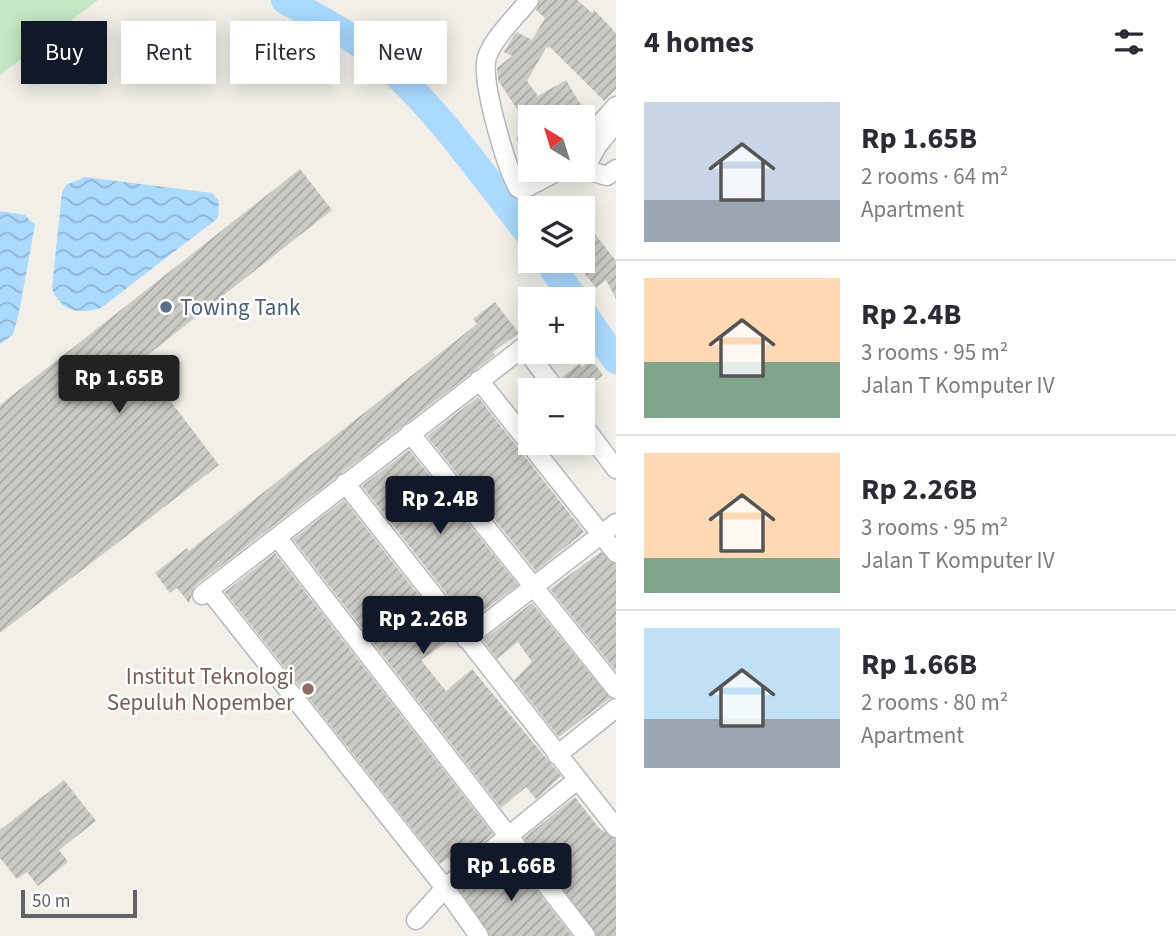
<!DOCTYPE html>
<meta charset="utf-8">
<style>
body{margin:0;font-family:"Source Sans 3",sans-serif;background:#f2f2f3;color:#2b2b33;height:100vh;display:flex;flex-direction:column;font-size:26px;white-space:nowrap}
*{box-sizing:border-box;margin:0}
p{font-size:23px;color:#7c7c81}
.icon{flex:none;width:38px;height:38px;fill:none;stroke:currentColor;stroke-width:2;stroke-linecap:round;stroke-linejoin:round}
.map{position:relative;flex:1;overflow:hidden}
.panel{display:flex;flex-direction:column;background:#fff;width:560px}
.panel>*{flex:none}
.hud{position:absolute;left:21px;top:21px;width:490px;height:63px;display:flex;gap:14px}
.needle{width:46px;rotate:322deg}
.tools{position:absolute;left:518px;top:105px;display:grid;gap:14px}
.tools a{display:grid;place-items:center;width:77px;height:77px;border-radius:0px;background:#fff;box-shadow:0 4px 18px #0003;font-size:35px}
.scale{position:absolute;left:21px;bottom:18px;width:116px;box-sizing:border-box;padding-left:7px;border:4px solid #5f6368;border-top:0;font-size:19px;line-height:24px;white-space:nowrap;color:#5f6368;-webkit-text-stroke:5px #fff;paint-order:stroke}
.price{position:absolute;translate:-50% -60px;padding:0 16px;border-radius:7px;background:#111827;color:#fff;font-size:23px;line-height:46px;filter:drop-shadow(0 2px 4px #0008)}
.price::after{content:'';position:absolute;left:50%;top:42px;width:21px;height:16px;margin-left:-10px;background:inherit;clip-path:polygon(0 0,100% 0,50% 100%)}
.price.selected{background:#222;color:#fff}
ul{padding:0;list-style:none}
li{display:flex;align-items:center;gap:21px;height:175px;padding:0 28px}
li+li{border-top:2px solid #e1e1e2}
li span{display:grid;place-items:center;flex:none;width:196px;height:140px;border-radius:0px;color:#555}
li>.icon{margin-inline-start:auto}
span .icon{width:84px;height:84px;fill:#fffc;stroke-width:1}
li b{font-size:30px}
h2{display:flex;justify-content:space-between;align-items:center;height:84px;padding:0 28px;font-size:30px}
.chip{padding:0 24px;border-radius:0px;background:#fff;box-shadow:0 4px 18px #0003;font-size:24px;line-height:63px}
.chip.selected{background:#111827;color:#fff}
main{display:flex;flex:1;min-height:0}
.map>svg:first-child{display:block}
.green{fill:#c5e8c5}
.water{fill:url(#water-waves)}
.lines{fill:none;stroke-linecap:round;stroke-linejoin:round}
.river{stroke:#aadaff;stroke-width:28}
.building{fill:url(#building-hatch)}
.minor-casing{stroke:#b5b8bc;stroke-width:21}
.minor{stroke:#fff;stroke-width:18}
.service-dot{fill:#5c6f8a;stroke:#fff;stroke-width:2.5}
.education-dot{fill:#8d6e63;stroke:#fff;stroke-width:2.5}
.labels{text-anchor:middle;stroke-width:5;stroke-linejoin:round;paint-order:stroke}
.service-label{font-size:23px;fill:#4e5e75;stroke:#fff;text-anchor:start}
.education-label{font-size:23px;fill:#785e54;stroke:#fff;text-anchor:end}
</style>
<main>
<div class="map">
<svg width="616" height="936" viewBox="0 0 616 936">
<defs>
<pattern id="water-waves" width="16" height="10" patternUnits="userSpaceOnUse" patternTransform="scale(1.75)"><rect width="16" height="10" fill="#aadaff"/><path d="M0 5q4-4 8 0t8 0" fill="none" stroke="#8eb4d2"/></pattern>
<pattern id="building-hatch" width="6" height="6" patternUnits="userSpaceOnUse" patternTransform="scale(1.75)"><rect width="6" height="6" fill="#cccac5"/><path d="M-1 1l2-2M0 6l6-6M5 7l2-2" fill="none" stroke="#a9a8a4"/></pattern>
</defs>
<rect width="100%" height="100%" fill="#f1efe8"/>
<path class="green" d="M0 0H98L0 75Z"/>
<path class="water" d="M85 177 212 193 219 201 218 218 101 308C79 315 60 311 52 288L62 193 66 185Z
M0 211 25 215 35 225 19 312 13 335 0 344Z"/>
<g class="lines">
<path class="river" d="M285 0C318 18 352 35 380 60 437 107 484 178 530 235
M548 261 574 299
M583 313 616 360"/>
</g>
<path class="building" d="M540 0H577L592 13 594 10 616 33V89L604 101 550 47 546 48 527 81 538 96 566 80 588 117H522L498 80 497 68 512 56 504 52 514 35 517 32 532 40 545 18 536 10Z
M530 130V168L516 138Z
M300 169 332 210 140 361 219 465 0 633V405Z
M583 219 616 261V299L606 280 596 288 575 261H583Z
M495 302 519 333 493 352 495 355 195 586 189 603 177 588 170 593 155 573 187 548 189 551 477 324 473 319Z
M592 360 603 375 583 390H567L561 378 579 364 582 367Z
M478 397 584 532 536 571 427 436Z
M409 450 518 585 469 622 362 486Z
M344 500 445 629 441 632 448 641 421 660 446 691 472 669 561 776 536 799 526 787 501 808 293 539Z
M601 552 616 564V671L550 589Z
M275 553 493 834 454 866 448 858 440 864 225 592Z
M532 603 610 698 559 737 514 680 532 662 518 642 497 659 483 640Z
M64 780 96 821 59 850 68 862 38 886 27 872 17 879 0 858V830Z
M575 797 599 828 616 839V936H597L524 838Z
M507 852 572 936H490L460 890Z"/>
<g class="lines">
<g class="minor-casing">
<path id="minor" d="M529 0C516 17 494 37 487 57 480 80 506 166 518 188L522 190 560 170
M583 144 616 106
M583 169 607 176 616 169
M585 169 597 146 616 123
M524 347 556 390
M479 380 616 553
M583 425 616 469
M410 433 616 689
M345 483 616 828
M277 537 586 936
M209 590 445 888 479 936
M202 595 530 342
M466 639 616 523
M557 755 616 708
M416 920 445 888 577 780"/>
</g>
<use href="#minor" class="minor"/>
</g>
<circle class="service-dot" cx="166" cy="307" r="7"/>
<circle class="education-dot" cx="308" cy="689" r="7"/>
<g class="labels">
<g class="service-label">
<text x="180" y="315">Towing Tank</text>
</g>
<g class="education-label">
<text x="294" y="684">Institut Teknologi<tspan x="294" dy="26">Sepuluh Nopember</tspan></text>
</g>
</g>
</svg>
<div class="tools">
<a><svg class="needle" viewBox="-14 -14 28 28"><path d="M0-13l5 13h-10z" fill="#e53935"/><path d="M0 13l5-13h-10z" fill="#7c7c81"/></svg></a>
<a><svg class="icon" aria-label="layers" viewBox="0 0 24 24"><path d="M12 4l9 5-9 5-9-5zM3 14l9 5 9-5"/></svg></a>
<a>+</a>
<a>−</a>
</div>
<div class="scale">50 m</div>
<b class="price selected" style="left:119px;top:415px">Rp 1.65B</b>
<b class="price" style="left:440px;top:536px">Rp 2.4B</b>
<b class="price" style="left:423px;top:656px">Rp 2.26B</b>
<b class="price" style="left:511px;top:903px">Rp 1.66B</b>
<div class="hud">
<a class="chip selected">Buy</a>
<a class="chip">Rent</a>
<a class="chip">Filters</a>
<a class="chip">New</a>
</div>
</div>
<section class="panel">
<h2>4 homes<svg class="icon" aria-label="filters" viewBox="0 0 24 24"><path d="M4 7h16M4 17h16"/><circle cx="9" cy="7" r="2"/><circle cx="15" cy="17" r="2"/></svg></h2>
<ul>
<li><span style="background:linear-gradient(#c9d6e8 70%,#9aa5b1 0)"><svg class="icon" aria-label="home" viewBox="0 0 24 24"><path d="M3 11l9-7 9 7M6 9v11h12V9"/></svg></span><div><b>Rp 1.65B</b><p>2 rooms · 64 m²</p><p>Apartment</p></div></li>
<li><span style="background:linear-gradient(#ffd9b3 60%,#7fa58c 0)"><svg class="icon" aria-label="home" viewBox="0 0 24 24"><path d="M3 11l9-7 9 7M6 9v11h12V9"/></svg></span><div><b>Rp 2.4B</b><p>3 rooms · 95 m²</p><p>Jalan T Komputer IV</p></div></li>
<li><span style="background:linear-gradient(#ffd9b3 75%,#7fa58c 0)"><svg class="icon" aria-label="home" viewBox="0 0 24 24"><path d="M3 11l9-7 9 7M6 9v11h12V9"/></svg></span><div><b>Rp 2.26B</b><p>3 rooms · 95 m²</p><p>Jalan T Komputer IV</p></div></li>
<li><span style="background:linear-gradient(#bfe0f5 65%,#9aa5b1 0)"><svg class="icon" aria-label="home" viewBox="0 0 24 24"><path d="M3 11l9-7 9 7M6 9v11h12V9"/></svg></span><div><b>Rp 1.66B</b><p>2 rooms · 80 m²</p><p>Apartment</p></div></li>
</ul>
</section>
</main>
